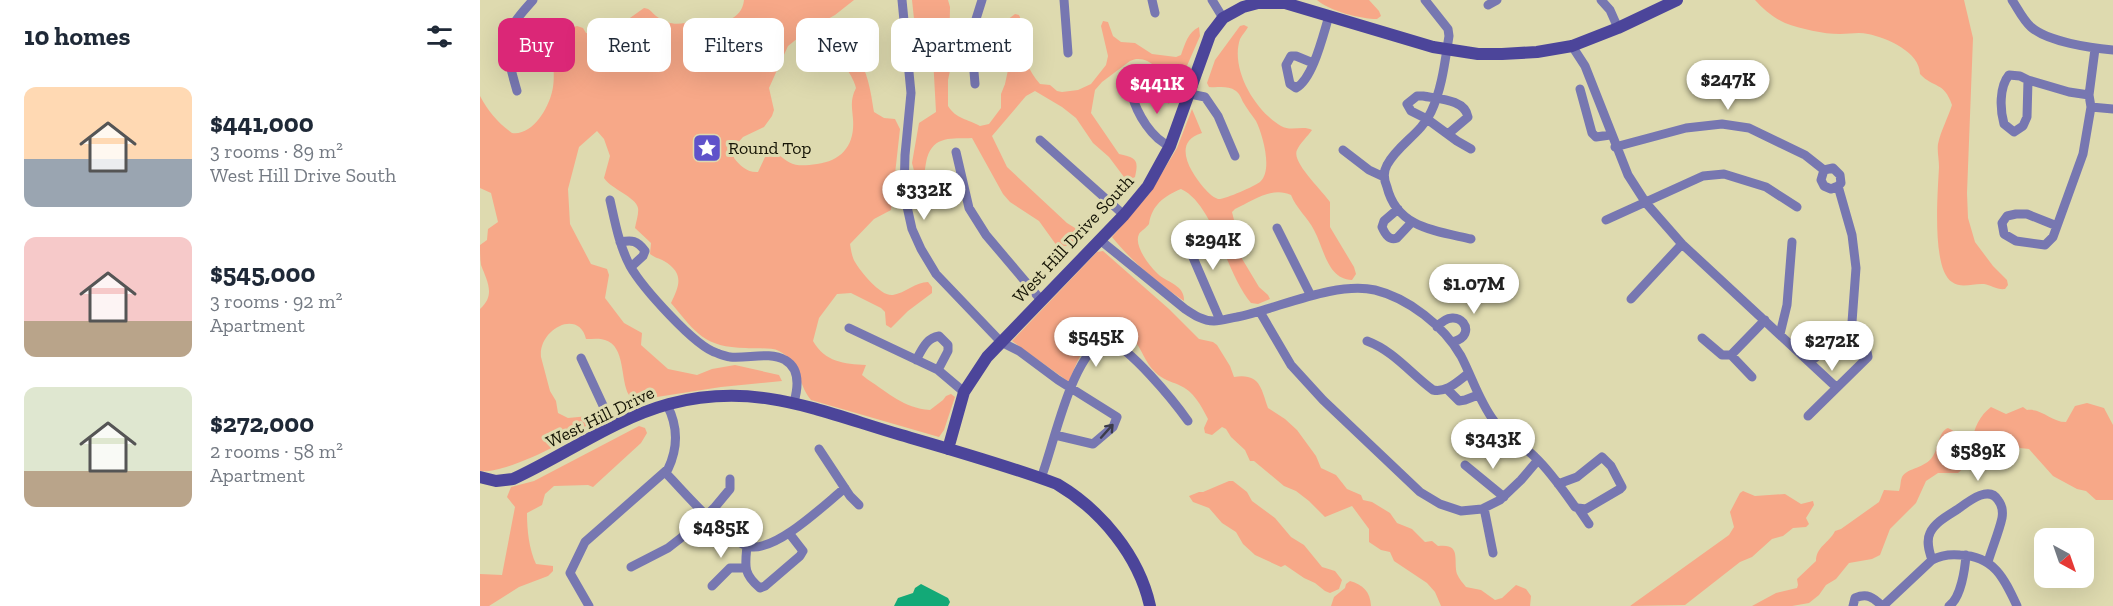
<!DOCTYPE html>
<meta charset="utf-8">
<style>
body{margin:0;font-family:"Zilla Slab",serif;background:#f2f2f3;color:#1f2937;height:100vh;display:flex;flex-direction:column;font-size:22px;white-space:nowrap}
*{box-sizing:border-box;margin:0}
p{font-size:20px;color:#747a83}
.icon{flex:none;width:33px;height:33px;fill:none;stroke:currentColor;stroke-width:2;stroke-linecap:round;stroke-linejoin:round}
.map{position:relative;flex:1;overflow:hidden}
.side{display:flex;flex-direction:column;background:#fff;width:480px}
.side>*{flex:none}
.hud{position:absolute;left:18px;top:18px;width:570px;height:54px;display:flex;gap:12px}
.needle{width:39px;rotate:140deg}
.buttons{position:absolute;left:1554px;top:528px;display:grid;gap:12px}
.buttons a{display:grid;place-items:center;width:60px;height:60px;border-radius:12px;background:#fff;box-shadow:0 6px 24px #0002;font-size:30px}
.price{position:absolute;translate:-50% -51px;padding:0 14px;border-radius:21px;background:#fff;color:#222;font-size:20px;line-height:39px;filter:drop-shadow(0 2px 3px #0008)}
.price::after{content:'';position:absolute;left:50%;top:36px;width:18px;height:14px;margin-left:-9px;background:inherit;clip-path:polygon(0 0,100% 0,50% 100%)}
.price.selected{background:#db2777;color:#fff}
ul{padding:0;list-style:none}
li{display:flex;align-items:center;gap:18px;height:150px;padding:0 24px}
li span{display:grid;place-items:center;flex:none;width:168px;height:120px;border-radius:12px;color:#555}
li>.icon{margin-inline-start:auto}
span .icon{width:72px;height:72px;fill:#fffc;stroke-width:1}
li b{font-size:26px}
h2{display:flex;justify-content:space-between;align-items:center;height:72px;padding:0 24px;font-size:26px}
.chip{padding:0 21px;border-radius:12px;background:#fff;box-shadow:0 6px 24px #0002;font-size:21px;line-height:54px}
.chip.selected{background:#db2777;color:#fff}
main{display:flex;flex:1;min-height:0}
.map>svg:first-child{display:block}
.green{fill:#f7a888}
.water{fill:#13a977}
.lines{fill:none;stroke-linecap:round;stroke-linejoin:round}
.street{stroke:#7777b1;stroke-width:9}
.secondary{stroke:#4c459a;stroke-width:12}
.oneway{stroke:#3c3c4a}
.labels{text-anchor:middle;stroke-width:6;stroke-linejoin:round;paint-order:stroke}
.poi-label{font-size:18px;fill:#151405;stroke:#dedaaf;text-anchor:start}
.street-label{font-size:18px;fill:#151405;stroke:#dedaaf}
</style>
<main>
<section class="side">
<h2>10 homes<svg class="icon" aria-label="filters" viewBox="0 0 24 24"><path d="M4 7h16M4 17h16"/><circle cx="9" cy="7" r="2"/><circle cx="15" cy="17" r="2"/></svg></h2>
<ul>
<li><span style="background:linear-gradient(#ffd9b3 60%,#9aa5b1 0)"><svg class="icon" aria-label="home" viewBox="0 0 24 24"><path d="M3 11l9-7 9 7M6 9v11h12V9"/></svg></span><div><b>$441,000</b><p>3 rooms · 89 m²</p><p>West Hill Drive South</p></div></li>
<li><span style="background:linear-gradient(#f6c9c9 70%,#b9a48a 0)"><svg class="icon" aria-label="home" viewBox="0 0 24 24"><path d="M3 11l9-7 9 7M6 9v11h12V9"/></svg></span><div><b>$545,000</b><p>3 rooms · 92 m²</p><p>Apartment</p></div></li>
<li><span style="background:linear-gradient(#dfe7d0 70%,#b9a48a 0)"><svg class="icon" aria-label="home" viewBox="0 0 24 24"><path d="M3 11l9-7 9 7M6 9v11h12V9"/></svg></span><div><b>$272,000</b><p>2 rooms · 58 m²</p><p>Apartment</p></div></li>
</ul>
</section>
<div class="map">
<svg width="1633" height="606" viewBox="0 0 1633 606">
<rect width="100%" height="100%" fill="#dedaaf"/>
<path class="green" d="M264 0H374L355 15 328 30 308 46 289 88 294 110 292 116 284 127 263 137 255 146 254 158C260 166 268 173 278 172L285 157 295 151C310 166 317 167 337 164 362 161 375 145 373 119 372 107 370 100 376 88 372 71 356 59 354 42 385 46 390 87 394 112L404 118 415 119 420 129 411 210 394 219 370 244C371 250 372 257 375 262 381 272 401 297 413 295 425 293 436 282 448 282L452 287V293L428 311 411 328 406 325 405 312 401 308 371 293 357 294 339 318 333 341C345 362 364 364 386 365L382 375 387 379C409 393 423 408 450 410L463 400 466 396 471 394 475 397 464 430 459 437 331 400C317 383 321 363 299 351 291 347 276 349 266 348 224 347 217 334 191 303 200 285 204 273 184 261 179 258 175 258 170 254L171 243 155 228C156 222 159 214 158 208 156 197 131 189 124 178L130 156 124 139 117 131 99 147 88 189 90 224 111 264 127 269 129 275 125 298 144 323 162 333 161 345 188 369 217 375 232 369 255 365 299 375 302 381 241 387 164 399 149 395C140 381 146 346 125 340 120 338 112 339 106 339 99 308 58 329 61 357L70 391 76 401 78 413 88 418 109 416 110 422C95 440 22 475 0 471V309C16 295 7 281 1 265 0 259 0 252 0 245L7 240 8 229 18 222 11 193 0 188V96C8 111 18 123 32 133 52 136 68 109 72 92 77 73 69 53 77 34L87 29 97 26 103 28 106 33 126 35 164 8C171 9 171 12 176 16 188 25 200 26 214 20L222 27C240 23 262 21 264 0Z
M432 0H468L470 7 469 51 471 66 468 80V106C476 119 488 119 500 126L509 124 521 108V94L525 84 528 70 524 56 526 24 527 20 535 14 539 15C543 23 540 31 541 40 543 56 549 72 560 84L570 85 577 91 582 92 598 90 611 84 626 65 628 56 621 26 623 21 628 22 633 36 641 42 655 43 672 54 696 57 701 55C705 44 708 32 719 27L720 36 692 100 688 104C688 98 690 89 688 84 683 70 665 53 650 61L622 82 615 90 611 113 639 154C656 158 659 159 655 177L647 181 629 157 613 143 596 118 582 107 555 91 546 96 512 136 527 167 587 223 595 228 599 237 597 242 588 246H577L559 221 530 202 523 194 492 138C472 139 454 135 447 158 444 171 446 175 438 186L432 163 439 123 456 112 453 57 446 51 437 47Z
M837 0H889L899 11 901 16 897 19C881 19 849 11 837 0Z
M1275 0H1484L1493 38 1487 193 1488 218 1495 242 1513 266 1527 280 1528 285 1525 289C1517 290 1511 285 1504 284 1493 283 1482 289 1472 282 1451 269 1458 190 1459 167 1459 159 1457 151 1458 144 1461 130 1468 118 1472 105 1464 81 1454 89 1440 74 1440 52 1407 38 1388 34 1379 32 1370 34 1360 34 1343 34 1321 29 1305 23 1294 18 1283 9 1275 0Z
M760 26 764 25 768 27C766 31 762 35 760 39 750 69 775 111 801 126 811 132 823 125 832 130 828 136 820 143 817 150 811 162 843 191 850 202V227L874 267 876 274 872 280C847 279 844 248 834 230 828 218 816 208 811 195 792 186 773 201 755 209L752 212 755 224 758 252 779 287 788 295 790 299 778 304 771 303C746 274 734 204 701 189 684 196 672 205 669 224 666 228 661 231 659 234 653 246 671 268 679 275 689 283 705 286 704 301 679 284 651 261 632 237L670 193 697 148 712 109 722 133C691 142 711 173 724 188 728 192 732 197 738 199 744 200 775 186 780 182 793 171 783 135 776 121 772 115 767 109 763 102 761 98 760 94 756 91 747 85 739 88 729 87L727 83 735 60Z
M623 251 689 309 719 339 733 342 737 345 750 366 754 377C780 373 781 388 788 408L805 419 817 430 836 456 841 468 856 475 867 489 881 495 883 500 892 502 910 513 917 523 932 529 945 542 952 541 958 546C982 543 973 560 977 574 979 579 983 583 986 587L1001 590 1015 600 1022 598 1036 585 1046 589 1051 596 1050 606H961L955 592 947 583 914 561 910 552 901 550 889 542V529L872 506 845 517 829 501 816 491 804 486 774 461H770L765 450 751 437 746 429 742 427 732 435 725 433 724 428 728 419C721 406 714 391 699 385 690 381 683 380 675 372 665 363 662 348 652 338 618 305 599 357 589 382L532 341 617 252Z
M1607 403 1624 408 1633 425V500H1616L1606 491 1597 489 1573 476 1549 449 1540 448 1515 451 1498 459C1486 443 1496 418 1511 407L1526 414 1543 407 1547 410C1562 408 1571 422 1586 422L1595 406Z
M159 426 165 428 167 433 161 443 113 487 108 485 74 486 65 494 62 505 47 513C47 530 49 549 56 564L73 566V571L68 576 39 587 9 606H0V574L22 575 35 507 27 497 31 487 54 481Z
M1468 428C1485 435 1495 460 1478 473H1458L1446 481 1436 503 1410 529 1400 555 1392 559 1369 563 1356 579 1346 585 1339 595 1329 603 1312 606H1272L1296 593 1317 588 1318 585 1317 579 1336 561C1336 547 1349 543 1355 531L1361 529 1399 502 1404 490 1419 491C1421 486 1420 481 1422 477 1428 467 1445 469 1453 456 1459 447 1458 432 1468 428Z
M749 481H753L767 492 772 501 795 518 811 537 824 545 842 567 855 571 862 580 859 589 850 593 845 591 835 583 824 578 805 565 801 567 775 555 763 544 756 532 742 523 729 508 713 502 709 496 719 492H723Z
M1263 491 1275 496 1305 494 1321 504 1333 501 1334 505 1326 518 1329 524 1326 527 1313 528 1303 536 1292 539 1272 557 1260 562 1205 605 1150 606 1249 535 1254 527 1250 512 1260 493Z
M870 581C883 585 890 591 891 606H851L854 597 865 588 866 584Z"/>
<path class="water" d="M441 584 468 598 470 602 468 606H414L418 598 433 593 435 588Z"/>
<g class="lines">
<path class="street" d="M422 0 431 93 425 155 424 193 432 229 441 249 456 274 521 342 539 351 578 380 637 417 633 427 613 444 575 435
M584 0 588 53
M672 0 675 13
M732 0 743 18
M945 0 968 29 969 36C965 61 962 89 951 112 941 134 918 144 907 165 903 172 904 180 907 187 917 228 956 231 991 239
M1121 0 1130 10 1138 28
M1532 0C1538 9 1543 20 1551 27 1568 42 1611 48 1633 50
M1008 5 1017 0
M1092 46 1105 66 1148 175 1166 203 1202 244 1356 387
M833 63 816 56H811L806 65 810 84 816 88C833 79 843 35 849 16
M1529 75 1540 76 1548 80 1547 117 1543 126 1534 132 1524 124C1520 110 1519 87 1529 75Z
M1548 80 1589 92 1609 95
M495 84 491 35 502 0
M1100 89 1112 133 1116 137 1130 135
M37 91C31 69 21 43 35 22 40 14 47 7 53 0
M710 94 725 97 738 116 755 156
M652 95C657 114 672 139 690 146
M1611 107 1633 109
M968 134 988 117C985 99 958 99 943 96H937L927 104 931 111 947 119 977 141 991 149
M560 140 644 215
M1135 147 1206 128 1242 124 1269 128 1325 155 1344 170
M863 150 889 170 904 177
M476 152 489 208 506 235 561 300
M130 200C135 222 139 245 150 266 162 287 215 347 237 353 241 355 246 356 250 357 267 359 290 351 305 360 321 369 318 388 314 402
M918 209 904 221 902 227C905 234 909 241 917 238L932 222
M1536 214H1547L1577 226 1573 237 1565 245 1536 241 1524 234 1522 223 1527 216Z
M1126 220 1223 176 1244 174 1286 187 1317 207
M1577 226 1603 154 1611 107 1609 95 1615 49
M797 228 831 296
M702 232 740 320
M620 240 705 309C714 315 723 321 734 321 742 321 750 318 757 317 797 309 855 281 895 290 928 298 964 326 981 356 992 377 999 401 1014 421 1025 437 1042 444 1055 457 1070 471 1083 490 1095 507L1098 508 1109 524
M140 242C152 240 157 240 165 251L163 256 151 267
M1151 299 1202 244
M780 312 811 365 843 400 940 492 960 504 981 511 1002 509 1020 500 1041 480 1058 460
M957 327C978 302 1001 336 972 342
M369 328 458 370 484 392
M1300 334 1307 305 1312 242
M1222 338 1242 355H1251L1272 377
M887 341C914 351 931 374 953 390 967 393 978 381 989 373
M1251 355 1285 320
M101 358 133 427
M436 360C442 350 446 338 459 336L468 345V351L458 370
M1330 362 1359 338 1372 322 1376 268 1372 235 1358 186 1361 183 1360 175 1353 168 1344 170 1341 180 1344 186 1351 189 1358 186
M967 389 979 401 985 400 998 395
M1328 416 1388 357 1387 352 1367 329
M339 449 370 496 379 505
M985 465 1024 497
M185 472C201 489 250 546 272 547 299 549 344 505 365 488
M561 478C575 442 591 354 627 338 652 351 691 397 708 421
M1078 484 1097 477 1122 457 1131 466 1142 487 1140 489 1106 509 1098 508
M1004 508 1013 553
M267 546C265 566 263 574 280 588L285 586 320 556 323 551 309 533
M1452 560C1449 551 1446 541 1450 533 1455 522 1469 515 1478 509 1489 501 1509 485 1518 500 1522 505 1523 512 1522 518 1519 532 1512 548 1508 562
M151 567 188 548 215 527 235 507 250 489V479
M232 586 250 568H265
M109 606 90 573 105 542 188 469C198 448 198 426 187 405
M1373 606 1375 598C1387 593 1393 597 1402 606
M1403 606 1452 560C1461 555 1469 554 1480 555 1514 556 1524 578 1537 606
M1469 606C1481 598 1485 569 1486 555"/>
<path class="secondary" d="M468 449 484 392 507 357 644 215 668 186 690 146 730 35 743 18 763 7 778 3H805L953 47 998 54H1022L1057 52 1092 46 1138 28 1197 0
M0 477 16 481 33 479C85 455 134 419 189 404 276 381 339 411 421 435 473 450 526 465 577 484 621 510 659 556 670 606"/>
</g>
<defs><path id="oneway-shaft" d="M-6 0H5M1.5-3L5.5 0L1.5 3" fill="none" stroke-width="1.6" stroke-linecap="round" stroke-linejoin="round" transform="scale(1.5)"/></defs>
<use class="oneway" href="#oneway-shaft" transform="translate(627 431) rotate(-48)"/>
<defs>
<g id="sight-square" transform="scale(1.5)"><rect x="-9" y="-9" width="18" height="18" rx="4" fill="#5f52ca" stroke="#dedaaf"/><path d="M0-6L1.8-2.2L6-1.7L2.9 1.2L3.7 5.4L0 3.3L-3.7 5.4L-2.9 1.2L-6-1.7L-1.8-2.2Z" fill="#fff"/></g>
</defs>
<g fill-rule="evenodd">
<use href="#sight-square" x="227" y="148"/>
</g>
<g class="labels">
<g class="poi-label">
<text x="248" y="154">Round Top</text>
</g>
<g class="street-label">
<text transform="translate(593 239) rotate(-47)" y="6">West Hill Drive South</text>
<text transform="translate(120 417) rotate(-26)" y="6">West Hill Drive</text>
</g>
</g>
</svg>
<div class="buttons">
<a><svg class="needle" viewBox="-14 -14 28 28"><path d="M0-13l5 13h-10z" fill="#e53935"/><path d="M0 13l5-13h-10z" fill="#747a83"/></svg></a>
</div>
<b class="price" style="left:1248px;top:111px">$247K</b>
<b class="price selected" style="left:677px;top:115px">$441K</b>
<b class="price" style="left:444px;top:221px">$332K</b>
<b class="price" style="left:733px;top:271px">$294K</b>
<b class="price" style="left:994px;top:315px">$1.07M</b>
<b class="price" style="left:616px;top:368px">$545K</b>
<b class="price" style="left:1352px;top:372px">$272K</b>
<b class="price" style="left:1013px;top:470px">$343K</b>
<b class="price" style="left:1498px;top:482px">$589K</b>
<b class="price" style="left:241px;top:559px">$485K</b>
<div class="hud">
<a class="chip selected">Buy</a>
<a class="chip">Rent</a>
<a class="chip">Filters</a>
<a class="chip">New</a>
<a class="chip">Apartment</a>
</div>
</div>
</main>
